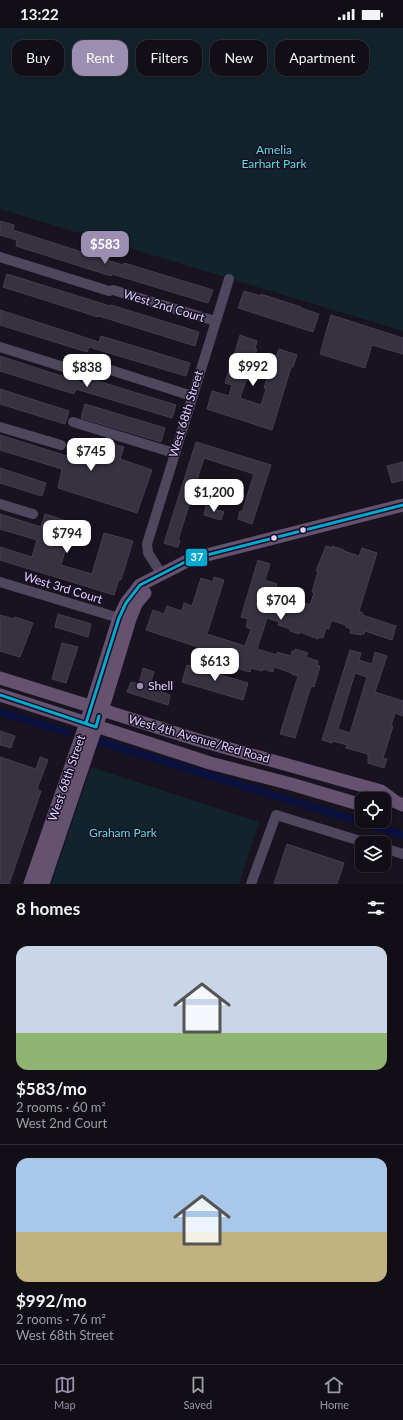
<!DOCTYPE html>
<meta charset="utf-8">
<style>
body{margin:0;font-family:Lato,sans-serif;background:#1b171f;color:#f1f3f6;height:100vh;display:flex;flex-direction:column;font-size:15px;white-space:nowrap}
*{box-sizing:border-box;margin:0}
p{font-size:13px;color:#9c9ca1}
.icon{flex:none;width:22px;height:22px;fill:none;stroke:currentColor;stroke-width:2;stroke-linecap:round;stroke-linejoin:round}
.map{position:relative;height:856px;overflow:hidden}
.side{display:flex;flex-direction:column;background:#120e16;flex:1}
.side>*{flex:none}
.top-card{position:absolute;left:12px;top:12px;width:379px;height:36px;display:flex;gap:8px}
.controls{position:absolute;left:355px;top:764px;display:grid;gap:8px}
.controls a{display:grid;place-items:center;width:36px;height:36px;border-radius:8px;background:#120e16;box-shadow:0 2px 6px #0003,0 0 0 1px #312e35;font-size:20px}
.price{position:absolute;translate:-50% -34px;padding:0 9px;border-radius:8px;background:#fff;color:#222;font-size:13px;line-height:26px;filter:drop-shadow(0 1px 2px #0008)}
.price::after{content:'';position:absolute;left:50%;top:24px;width:12px;height:9px;margin-left:-6px;background:inherit;clip-path:polygon(0 0,100% 0,50% 100%)}
.price.current{background:#9b8eb0;color:#fff}
ul{padding:0;list-style:none}
li{display:grid;align-content:center;gap:8px;height:212px;padding:0 16px}
li+li{border-top:1px solid #312e35}
li span{display:grid;place-items:center;height:124px;border-radius:12px;color:#555}
li>.icon{margin-inline-start:auto}
span .icon{width:72px;height:72px;fill:#fffc;stroke-width:1}
li b{font-size:17px}
h2{display:flex;justify-content:space-between;align-items:center;height:48px;padding:0 16px;font-size:17px}
.tag{padding:0 14px;border-radius:12px;background:#120e16;box-shadow:0 2px 6px #0003,0 0 0 1px #312e35;font-size:14px;line-height:36px}
.tag.current{background:#9b8eb0;color:#fff}
.status{display:flex;justify-content:space-between;align-items:center;height:28px;padding:0 20px;background:#120e16;direction:ltr}
.status svg{height:11px;fill:currentColor}
.dock{display:flex;justify-content:space-around;align-items:center;height:56px;border-top:1px solid #312e35;background:#120e16;font-size:11px;color:#9c9ca1}
.dock a{display:grid;justify-items:center;gap:2px}
.dock .current{color:#9b8eb0}
.map>svg:first-child{display:block}
.green{fill:#12242b}
.lines{fill:none;stroke-linecap:round;stroke-linejoin:round}
.canal{stroke:#0b103d;stroke-width:8}
.building{fill:#373140;stroke:#463d52;fill-rule:evenodd}
.minor{stroke:#4e485f;stroke-width:10}
.major{stroke:#645270;stroke-width:13}
.bus-1-casing{stroke:#170e23;stroke-width:6}
.bus-1{stroke:#00a9ce;stroke-width:3}
.bus-dot{fill:#e1d1fe;stroke:#170e23;stroke-width:1.5}
.poi-dot{fill:#9b8eb0;stroke:#170e23;stroke-width:1.5}
.labels{text-anchor:middle;stroke-width:3;stroke-linejoin:round;paint-order:stroke}
.park-label{font-size:12px;fill:#5edddd;stroke:#170e23}
.street-label{font-size:12px;fill:#e1d1fe;stroke:#170e23}
.poi-label{font-size:12px;fill:#e1d1fe;stroke:#170e23;text-anchor:start}
.line-badge{stroke:#170e23;stroke-width:1.5}
.badge-label{font-size:11px;text-anchor:middle;font-weight:bold;fill:#fff}
</style>
<div class="status"><b>13:22</b><svg viewBox="0 0 49 12"><path d="M0 12V9h3v3zM5 12V6h3v6zM10 12V3h3v9zM15 12V0h3v12zM26 1h20v11H26zM47 4h2v5h-2z"/></svg></div>
<div class="map">
<svg width="403" height="856" viewBox="0 0 403 856">
<rect width="100%" height="100%" fill="#18131e"/>
<path class="green" d="M0 0H403V303L0 181Z
M91 739 259 794 239 856H51Z"/>
<g class="lines">
<path class="canal" d="M0 684 67 704
M98 713 403 807"/>
</g>
<path class="building" d="M0 193 14 197 13 202 123 237 124 235 213 262 208 275 112 246 111 248 16 218 17 212 0 207Z
M7 246 110 278 111 277 199 304 195 318 99 288 98 289 3 259Z
M244 263 261 268V266L301 279V280L319 286 313 304 238 280Z
M0 282 99 314 101 308 190 335 186 348 89 319 87 324 0 297Z
M331 287 403 310V326L372 317 365 340 320 326Z
M240 307 257 313 255 321H257L247 353 246 352 240 370 261 377 266 361 264 360 274 329H276L279 321 297 327 293 339H291L272 402 207 381 212 363 229 368 232 357 225 355 229 342 230 343Z
M0 328 86 356 88 350 176 377 172 390 76 361 74 366 0 343Z
M0 361 69 383 65 396 0 376Z
M85 376 165 400 161 414 81 390Z
M0 407 67 428 71 416 103 426 106 414 124 419 120 431 152 442 137 485 58 460 62 441 0 422Z
M196 414 271 437 252 496 238 491 240 483 242 484 254 446 204 430 178 512H180L178 519H176L164 515Z
M403 434V452L392 455 387 438Z
M0 440 46 455 42 468 0 455Z
M206 478 224 484 221 492 204 487Z
M0 486 41 499 45 486 73 495 61 537 92 546 104 505 133 513 121 552 119 551 114 567 0 532V519L32 529 37 512 0 501Z
M326 518 332 520V518L344 522V523L359 528 362 520 377 525 359 583 363 585 362 587 396 598 392 612 365 603 364 606H362L361 607 350 605 351 601 346 599V597L333 593 331 594 329 601 326 600 323 610 319 609 318 611 300 604 299 606 290 603V601L278 597 279 594 267 590 257 621 277 627V624L291 628 292 623 294 624 295 621 308 625 306 629 318 633 317 637 320 638 314 659 311 658 295 710 280 706 298 648 292 646V645L274 639 273 644 263 641 262 643 251 640 250 644 207 631 210 623 146 602 153 582 164 586 167 578 182 583 184 575 192 578 201 550 213 554 214 549 224 552 207 606 245 618 251 601 246 599 248 591 241 589 258 532 270 536 265 552 277 556 273 569 299 577 300 573 310 577 314 565 312 564 318 543H316Z
M58 586 91 596 88 609 55 599Z
M0 587 14 591 15 589 33 595 20 629 0 623Z
M62 615 78 619 66 655 52 651Z
M350 622 361 625 359 632 372 636 375 624 387 628 375 664 403 673V688L395 685 391 698H393L383 730 387 731 384 740 368 735V726L346 720 347 717 333 713 332 715 322 712ZM355 645 367 649 350 705 338 701Z
M187 637 248 655 243 672 182 654Z
M143 640 154 644 149 660 170 667 168 677 127 664 131 654 139 656Z
M0 703 15 708 11 720 0 717Z
M0 729 36 741 40 729 48 732 37 761 41 763 9 856H0Z
M287 816 344 835 337 856H274Z"/>
<g class="lines">
<path class="minor" d="M0 229 109 263
M113 262 215 293
M0 319 83 345
M98 338 192 368
M73 394 174 425
M0 399 61 417
M0 476 33 486
M161 545 148 525 147 516 229 251
M0 554 119 590
M384 820 403 826
M251 856 276 787 367 815"/>
<path class="major" d="M0 650 198 712 381 763 396 774 403 777
M0 667 210 735 291 756 362 777
M30 856 86 695 119 590 126 575 140 557 191 531 403 477
M43 856 105 673 130 591 136 576 145 565"/>
<g class="bus-1-casing">
<path id="bus-1" d="M0 667 96 699 99 688
M86 695 119 590 126 575 140 557 191 531 403 477"/>
</g>
<use href="#bus-1" class="bus-1"/>
</g>
<g class="bus-dot">
<circle cx="303" cy="502" r="3.5"/>
<circle cx="274" cy="510" r="3.5"/>
</g>
<circle class="poi-dot" cx="140" cy="658" r="4"/>
<g class="labels">
<g class="park-label">
<text x="274" y="126">Amelia<tspan x="274" dy="14">Earhart Park</tspan></text>
<text x="123" y="809">Graham Park</text>
</g>
<g class="street-label">
<text transform="translate(164 278) rotate(17)" y="4">West 2nd Court</text>
<text transform="translate(186 386) rotate(-73)" y="4">West 68th Street</text>
<text transform="translate(63 560) rotate(17)" y="4">West 3rd Court</text>
<text transform="translate(199 711) rotate(16)" y="4">West 4th Avenue/Red Road</text>
<text transform="translate(67 750) rotate(-71)" y="4">West 68th Street</text>
</g>
<g class="poi-label">
<text x="148" y="662">Shell</text>
</g>
</g>
<rect class="line-badge" x="185" y="520" width="23" height="19" rx="4" fill="#00a9ce"/>
<g class="badge-label">
<text x="197" y="533">37</text>
</g>
</svg>
<div class="controls">
<a><svg class="icon" aria-label="locate" viewBox="0 0 24 24"><circle cx="12" cy="12" r="6"/><path d="M12 2v4M12 18v4M2 12h4M18 12h4"/></svg></a>
<a><svg class="icon" aria-label="layers" viewBox="0 0 24 24"><path d="M12 4l9 5-9 5-9-5zM3 14l9 5 9-5"/></svg></a>
</div>
<b class="price current" style="left:105px;top:237px">$583</b>
<b class="price" style="left:253px;top:359px">$992</b>
<b class="price" style="left:87px;top:360px">$838</b>
<b class="price" style="left:91px;top:444px">$745</b>
<b class="price" style="left:214px;top:485px">$1,200</b>
<b class="price" style="left:67px;top:526px">$794</b>
<b class="price" style="left:281px;top:593px">$704</b>
<b class="price" style="left:215px;top:654px">$613</b>
<div class="top-card">
<a class="tag">Buy</a>
<a class="tag current">Rent</a>
<a class="tag">Filters</a>
<a class="tag">New</a>
<a class="tag">Apartment</a>
</div>
</div>
<section class="side">
<h2>8 homes<svg class="icon" aria-label="filters" viewBox="0 0 24 24"><path d="M4 7h16M4 17h16"/><circle cx="9" cy="7" r="2"/><circle cx="15" cy="17" r="2"/></svg></h2>
<ul>
<li><span style="background:linear-gradient(#c9d6e8 70%,#8fb573 0)"><svg class="icon" aria-label="home" viewBox="0 0 24 24"><path d="M3 11l9-7 9 7M6 9v11h12V9"/></svg></span><div><b>$583/mo</b><p>2 rooms · 60 m²</p><p>West 2nd Court</p></div></li>
<li><span style="background:linear-gradient(#a9c7e8 60%,#c2b280 0)"><svg class="icon" aria-label="home" viewBox="0 0 24 24"><path d="M3 11l9-7 9 7M6 9v11h12V9"/></svg></span><div><b>$992/mo</b><p>2 rooms · 76 m²</p><p>West 68th Street</p></div></li>
</ul>
</section>
<nav class="dock">
<a class="current"><svg class="icon" aria-label="map" viewBox="0 0 24 24"><path d="M3 6l6-2 6 2 6-2v14l-6 2-6-2-6 2zM9 4v14M15 6v14"/></svg>Map</a>
<a><svg class="icon" aria-label="saved" viewBox="0 0 24 24"><path d="M7 4h10v16l-5-4-5 4z"/></svg>Saved</a>
<a><svg class="icon" aria-label="home" viewBox="0 0 24 24"><path d="M3 11l9-7 9 7M6 9v11h12V9"/></svg>Home</a>
</nav>
